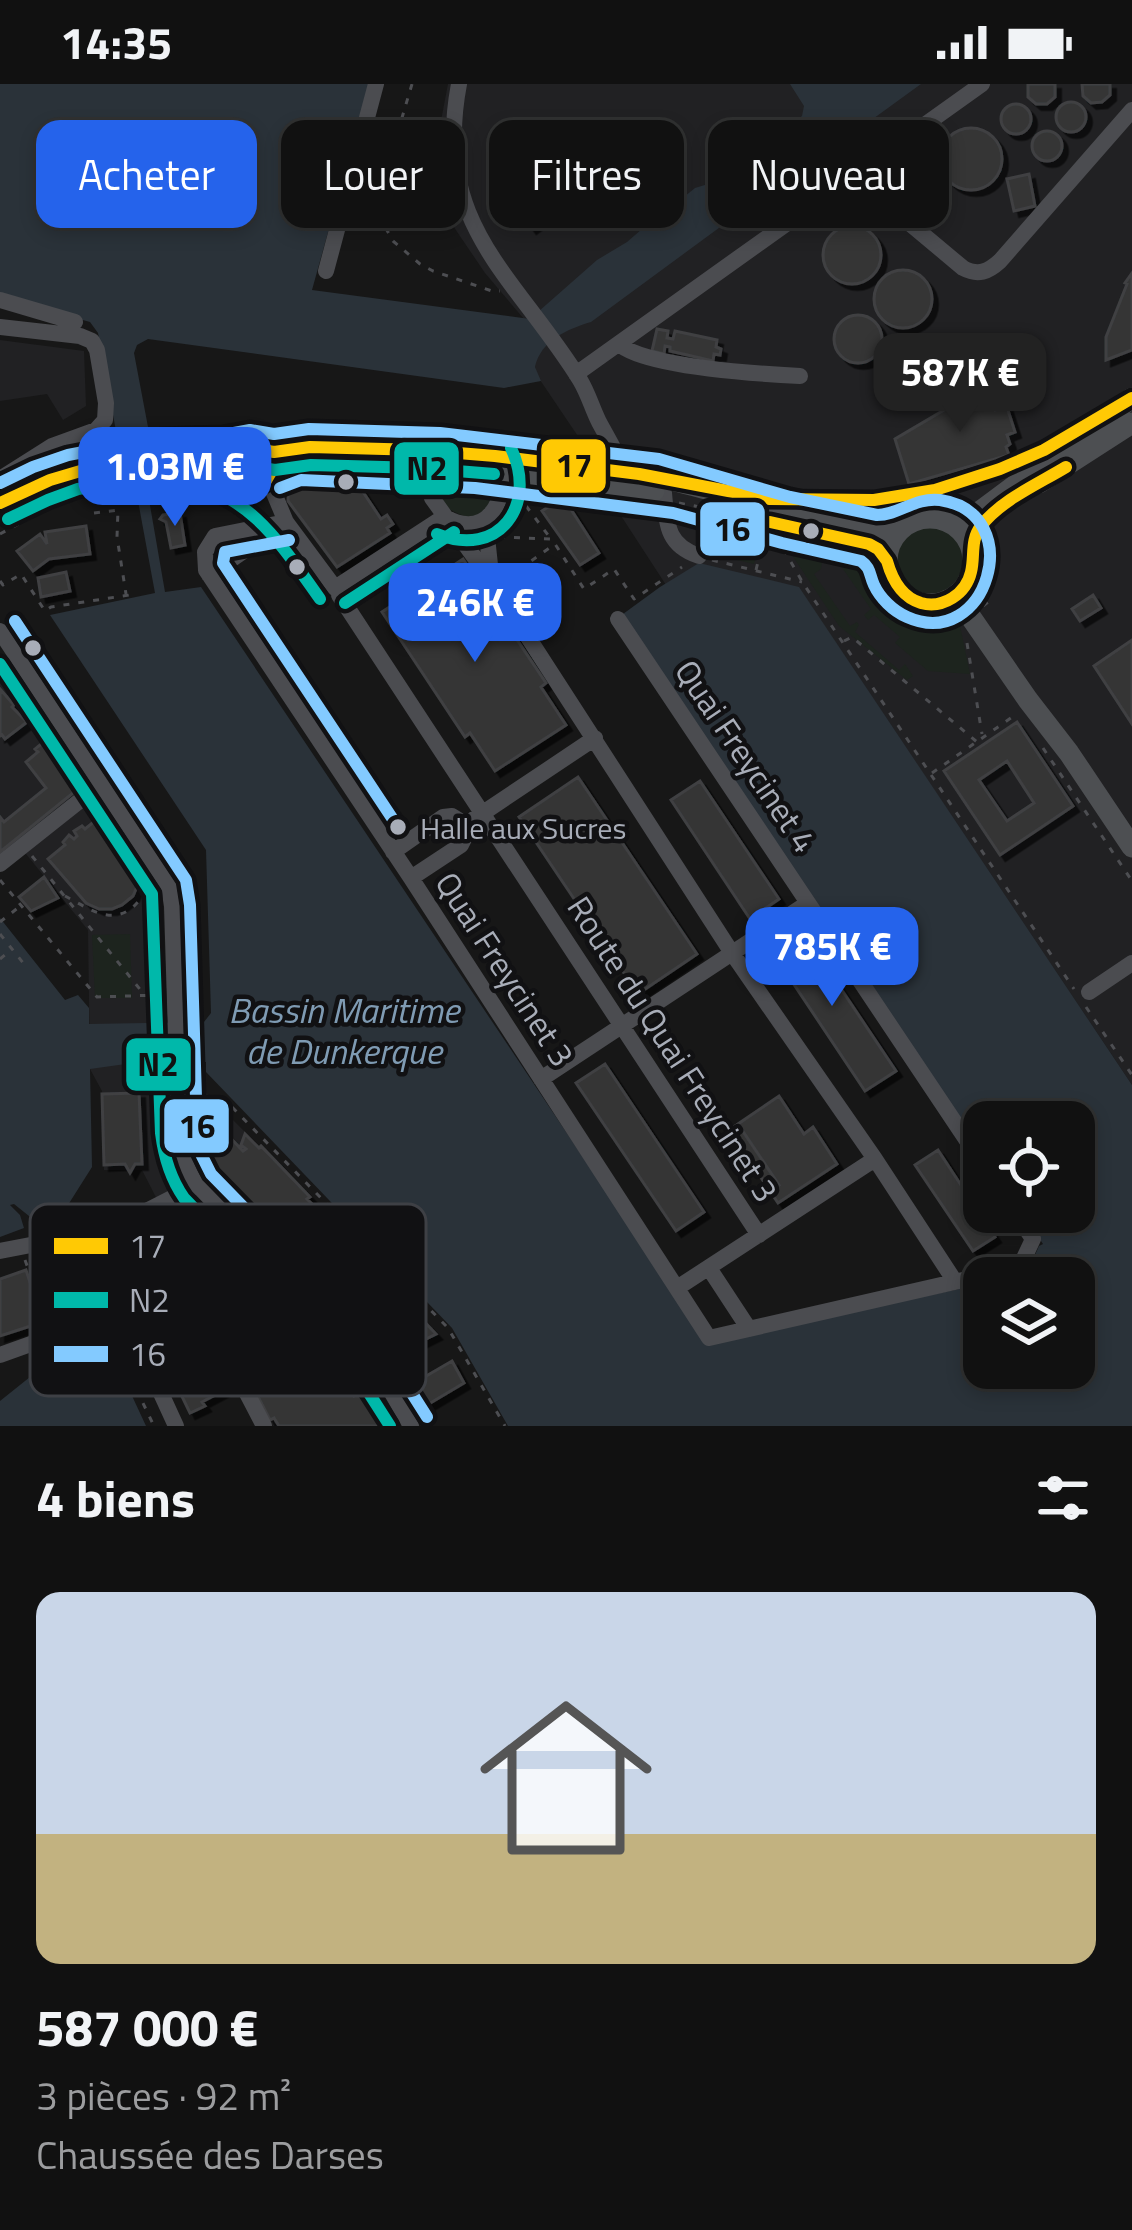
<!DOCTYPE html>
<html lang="fr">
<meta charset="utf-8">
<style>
body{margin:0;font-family:"Titillium Web",sans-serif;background:#1a1a1a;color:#f1f3f6;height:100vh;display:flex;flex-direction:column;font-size:45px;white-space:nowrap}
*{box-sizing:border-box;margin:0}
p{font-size:39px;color:#9c9d9f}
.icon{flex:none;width:66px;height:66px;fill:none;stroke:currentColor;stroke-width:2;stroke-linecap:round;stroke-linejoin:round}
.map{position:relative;height:1342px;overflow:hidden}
.panel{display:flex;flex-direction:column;background:#111;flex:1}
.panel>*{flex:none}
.hud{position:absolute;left:36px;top:36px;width:1062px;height:108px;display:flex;gap:24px}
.fabs{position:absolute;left:963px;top:1017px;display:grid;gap:24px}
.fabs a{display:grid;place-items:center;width:132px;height:132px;border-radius:24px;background:#111;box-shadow:0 6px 18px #0003,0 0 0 3px #303131;font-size:60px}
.price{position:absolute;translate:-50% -102px;padding:0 27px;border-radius:24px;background:#2563eb;color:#fff;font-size:39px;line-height:78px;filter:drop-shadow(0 3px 6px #0008)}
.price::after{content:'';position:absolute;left:50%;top:72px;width:36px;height:27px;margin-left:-18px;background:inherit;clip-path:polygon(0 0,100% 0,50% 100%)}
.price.current{background:#222;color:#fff}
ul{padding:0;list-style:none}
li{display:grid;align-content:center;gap:24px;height:636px;padding:0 36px}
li+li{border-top:3px solid #303131}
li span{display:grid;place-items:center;height:372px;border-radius:24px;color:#555}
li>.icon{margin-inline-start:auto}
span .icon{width:216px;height:216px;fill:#fffc;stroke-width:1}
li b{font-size:51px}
h2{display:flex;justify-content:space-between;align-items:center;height:144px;padding:0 36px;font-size:51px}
.tag{padding:0 42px;border-radius:24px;background:#111;box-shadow:0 6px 18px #0003,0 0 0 3px #303131;font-size:42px;line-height:108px}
.tag.current{background:#2563eb;color:#fff}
.status{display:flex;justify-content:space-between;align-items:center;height:84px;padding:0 60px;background:#111;direction:ltr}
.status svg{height:33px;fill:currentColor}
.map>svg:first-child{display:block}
.built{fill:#212123}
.green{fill:#1d241e}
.water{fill:#2a3239}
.building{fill:#353536;stroke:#3f4043;stroke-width:3;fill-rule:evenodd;filter:url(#shadow)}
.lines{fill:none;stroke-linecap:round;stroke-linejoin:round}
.path{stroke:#4d4e52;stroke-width:3;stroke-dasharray:6 9;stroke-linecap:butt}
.minor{stroke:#4b4c50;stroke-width:16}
.major{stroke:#4d4f52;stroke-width:21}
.bus-1-casing{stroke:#111113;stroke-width:21}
.bus-2-casing{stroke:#111113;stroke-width:21}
.bus-3-casing{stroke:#111113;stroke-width:21}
.bus-1{stroke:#ffc904;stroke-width:12}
.bus-2{stroke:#00b8aa;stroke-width:12}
.bus-3{stroke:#83caff;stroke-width:12}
.bus-dot{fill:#a8adb8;stroke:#111113;stroke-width:4.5}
.labels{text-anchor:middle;stroke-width:9;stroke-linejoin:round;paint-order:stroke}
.bus-label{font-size:30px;fill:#a8adb8;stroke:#111113;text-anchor:start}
.street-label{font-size:33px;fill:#a8adb8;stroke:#111113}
.water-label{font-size:36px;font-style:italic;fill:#7f9bb3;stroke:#111113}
.key{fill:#111113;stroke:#3e4045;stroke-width:3}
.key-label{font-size:33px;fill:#a8adb8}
.line-badge{stroke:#111113;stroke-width:4.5}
.pale-badge-label{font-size:33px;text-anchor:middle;font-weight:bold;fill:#111}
</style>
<div class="status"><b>14:35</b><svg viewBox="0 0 49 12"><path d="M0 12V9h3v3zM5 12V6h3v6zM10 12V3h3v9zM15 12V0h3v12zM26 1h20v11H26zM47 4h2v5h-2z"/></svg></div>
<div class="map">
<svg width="1132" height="1342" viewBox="0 0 1132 1342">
<defs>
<filter id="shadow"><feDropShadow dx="5.5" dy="5.5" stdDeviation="0" flood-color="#0009"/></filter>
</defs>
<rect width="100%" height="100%" fill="#171717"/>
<path class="built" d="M448 0H1132V1001L799 504 666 501 614 421 619 413 538 293 535 283 536 274 546 261 485 189 445 130 435 68Z
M0 256 84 267 86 322 63 336 47 310 0 317Z
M0 572 150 790 158 807 161 818 166 979 196 999 310 1113 308 1116 313 1121 304 1131 318 1147 268 1195 359 1290 368 1305 374 1307 394 1342H273L142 1086H132L130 1089 127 1086H104L102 1007 90 985 88 846 17 759 0 772Z"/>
<path class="green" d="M441 394 495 398 497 401 486 426 471 434C450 428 434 420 436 396Z
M697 437 762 451 754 480 699 467Z
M896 476a35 35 0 1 1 70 0a35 35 0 1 1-70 0Z
M782 456 824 463 821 485 814 490 850 542 857 538 859 541 855 548 899 586 905 580 913 592 907 596 839 542Z
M831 464C840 466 852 467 861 471 876 478 877 507 893 520 916 538 938 525 959 537L970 590 928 587 895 559 900 553 874 531 868 536 864 531 871 525 836 475 829 479Z
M130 850 132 914H95L92 851Z"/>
<path class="water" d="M0 0H369L312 206 530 235 597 176 627 158 649 139H652L695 104 708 100 738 79 802 32 804 22 790 0H921L775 106 761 113 591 238C568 245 541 256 535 283L541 297 504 304 148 255 137 261 134 269 159 401 147 404 165 508 201 503 706 1257 984 1200V1284H1074V1194H1011L1026 1191 1039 1162 1043 1160 1022 1128H1074V1038H984V1071L623 530 660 503 699 479 799 503 1132 1001V1342H508L452 1244 206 988V978L142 980 140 978 90 985 92 1083 61 1132 75 1211 95 1232 146 1342H0V1317L50 1277 56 1266 34 1136 14 1120 10 1121 20 1131 24 1144 0 1153V834L65 916 78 911 89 924V940L204 938 211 929 206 766 50 531 155 509 136 406 127 407 98 249 90 238 0 213Z"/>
<path class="building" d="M1028 0H1055V13L1047 20H1036L1028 13Z
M1082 0H1110V11L1102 18 1091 19 1083 12Z
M1056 33a15 15 0 1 1 30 0a15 15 0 1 1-30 0Z
M1001 35a15 15 0 1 1 30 0a15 15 0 1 1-30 0Z
M940 75a31 31 0 1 1 62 0a31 31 0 1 1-62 0Z
M1032 62a15 15 0 1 1 30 0a15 15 0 1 1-30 0Z
M540 82 566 118 531 144 505 108Z
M1029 90 1035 122 1014 127 1007 95Z
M911 95 924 107 908 126 894 115Z
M823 171a29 29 0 1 1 58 0a29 29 0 1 1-58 0Z
M874 215a29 29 0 1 1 58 0a29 29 0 1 1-58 0Z
M1132 189V266L1106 276V253L1127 200 1125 199Z
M834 255a24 24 0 1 1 48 0a24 24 0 1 1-48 0Z
M657 245 668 247 667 254 673 255 675 247 717 256 716 263 721 265 720 271 714 270 713 277 670 267V263L665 262 664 270 652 267Z
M1012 286 1019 301 992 316 995 326 1007 323 1015 348 1007 351 1010 360 1006 363 1009 371 909 400 895 355Z
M289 394 355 396 381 435 387 431 393 440 387 444 390 449 337 483 288 417Z
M563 413 599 469 580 481 542 427Z
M180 429 185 461 171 464 166 438 160 435 163 431Z
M86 442 90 470 49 475 33 487 17 467 40 450 47 460 45 448Z
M463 475 546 599 541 603 566 641 495 687 470 649 465 653 382 528Z
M66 488 70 507 41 513 38 494Z
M1093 511 1101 524 1080 537 1072 525Z
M1132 556V640L1094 582Z
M0 605 14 621 12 623 27 638 5 655 2 651 0 652Z
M1017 638 1073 722 1000 771 944 687ZM1007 677 1034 719 1007 737 979 696Z
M46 656 83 701 0 768V733L4 738 46 704 26 678 38 668 35 665Z
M578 693 697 870 638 910 519 733Z
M700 697 779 815 750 835 671 716Z
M101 732 135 773 140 786 139 798 133 812 122 821 112 825H99L86 819 48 775 65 761 63 758 69 751 74 755 77 752 74 747 82 742 85 745Z
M44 793 58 814 31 827 19 813Z
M799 842 896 987 865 1007 769 863Z
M605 980 704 1128 676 1147 576 999Z
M139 1009 142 1080H135L130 1089 125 1080 104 1081 102 1010Z
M779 1012 804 1050 813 1043 837 1080 778 1119 770 1107 779 1101 738 1040Z
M211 1038 218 1041 243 1067 246 1065 241 1061 245 1050 259 1064 261 1062 310 1113 307 1115 313 1121 303 1131 318 1147 305 1158 299 1151 295 1153 292 1151 278 1164 207 1090 197 1070 193 1047 204 1055 205 1043Z
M738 1040 779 1101 770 1107 729 1046Z
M938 1066 995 1153 973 1167 915 1081Z
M193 1118 198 1123 224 1177 191 1183 165 1131Z
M26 1186 43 1238 0 1252V1195Z
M279 1207 359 1290 346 1296 354 1312 368 1305 374 1307 394 1342H279L274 1334 270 1336 219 1237Z
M418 1231 436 1250 390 1273 371 1254Z
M219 1277 232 1302 202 1318 205 1322 190 1329 175 1298Z
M452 1277 464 1299 422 1324 409 1302Z"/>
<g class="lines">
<path class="path" d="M412 0 380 108V134L393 157 420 180 433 187 492 207H500
M209 352 229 350
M517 410 551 455
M679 419 700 423 713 438 812 460 839 463
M94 429 118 426 117 453 126 510
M0 450 35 431
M776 452 803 499 1074 905
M499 453 551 455
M712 476 802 498
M756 486 765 449
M878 489C887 518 909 532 938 530
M507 494 555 460 584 505 614 485 634 515 682 483
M0 497 3 501 21 490 45 527 51 523 136 510
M983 522 988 518C978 500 980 459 994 444L991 439
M844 557 852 553 977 658
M967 559 982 650
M1043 664 1132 797
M932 689 1018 629
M32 772 143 909
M0 796 97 913 159 911
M65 812C85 822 109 842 132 824 139 818 146 808 152 801
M0 838 19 823
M0 850 24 880
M0 875 11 866
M1086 923 1132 991
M192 1027 202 1026 216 1016 232 1023 448 1244 505 1342
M91 1175 81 1178 88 1205 154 1342
M25 1176 47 1236V1246
M398 1293 407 1288"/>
<path class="minor" d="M459 0C432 141 515 191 580 296 588 309 592 324 599 338 608 355 618 369 623 388
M853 92 963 184C978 192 988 188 1000 177L1132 26
M326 187 376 0
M0 216 75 238
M0 243 80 252 92 257 97 266 106 319 105 336 96 346 52 362 0 395
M619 260C645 283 761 290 800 292
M576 290 982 0
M442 376C430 385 426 399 432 414L495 502 732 869 875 1075
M268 395 286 438 335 504 444 433
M664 409C667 440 666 461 699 472
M758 413C866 429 974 405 1068 352
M445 433C486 457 510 416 500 379
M286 438 215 452 205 468 206 486 411 794 709 1254 1020 1183 1033 1155 1015 1128
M491 490 487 453 492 428
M209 491 280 442
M339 511 759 1151
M618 535 984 1082
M0 547 169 803 172 822 179 1047C181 1067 185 1085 197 1101L374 1283 388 1302 411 1342
M474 735 595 654
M393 768 443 733 452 732 460 737 466 751 461 761 411 794
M0 780 102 699
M1089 908 1132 879
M541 995 808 819
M151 1125 264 1342
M109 1146 108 1181 115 1209 176 1342
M0 1167 109 1146 197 1101
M709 1184 749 1245
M677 1204 875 1075 954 1196
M0 1271 39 1257"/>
<path class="major" d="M271 388 283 381 300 378C418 382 537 388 654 407
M1039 399 1132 339
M35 415 60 407 195 382C220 383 232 403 254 404L268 395 270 378
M0 419C68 382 143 369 219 369 232 369 243 363 255 364 269 366 258 367 273 367 288 368 302 362 318 363 403 365 487 371 572 382 605 386 638 389 671 396 727 409 781 429 837 442 859 446 878 453 900 446
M887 477a43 43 0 1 1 86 0a43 43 0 1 1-86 0Z
M946 436 961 437 982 426 1132 314
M853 456 874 463 887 477
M947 516 960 522 970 532 1028 616 1069 669 1132 763"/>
<g class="bus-1-casing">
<path id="bus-1" d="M178 384 209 383 250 405 264 400 271 388
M0 419 50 396 104 380 175 370 225 369 250 364 274 368 310 363 421 366 495 372 639 390 770 415 874 416 935 406 1000 385 1044 366 1132 314
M770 438 869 460 878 465 887 477
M887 477C892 495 901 513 921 519 943 525 966 510 971 488 975 472 970 456 981 442 1001 416 1038 400 1066 383"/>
</g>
<g class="bus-2-casing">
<path id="bus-2" d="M181 401C247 403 285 466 320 515
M8 435 48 416 78 405 177 388 227 387 250 382 275 386 311 381 420 384 494 390
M437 450C499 475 538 421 511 364
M345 519 454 448
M0 580 152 810 161 1049C164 1073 170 1094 184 1114L360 1295 390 1342"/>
</g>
<g class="bus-3-casing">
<path id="bus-3" d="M0 399 33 383 68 371 162 353 223 351 250 346 274 350 309 345 440 349 659 375 790 413 877 431C899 431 915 413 940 416 1029 429 987 569 907 533 893 527 880 514 874 501 869 490 871 484 861 477L782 459 673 429 475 404 301 396 280 404
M289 456 225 468 223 479 398 743
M15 537 186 796 190 821 197 1046 201 1070 211 1090 387 1270 427 1333"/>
</g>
<use href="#bus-1" class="bus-1"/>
<use href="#bus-2" class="bus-2"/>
<use href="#bus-3" class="bus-3"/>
</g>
<g class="bus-dot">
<circle cx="346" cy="398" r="10"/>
<circle cx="811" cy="447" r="10"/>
<circle cx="297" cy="483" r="10"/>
<circle cx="33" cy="564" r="10"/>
<circle cx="398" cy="743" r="10"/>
</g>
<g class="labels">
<g class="bus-label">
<text x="420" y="755">Halle aux Sucres</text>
</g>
<g class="street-label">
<text transform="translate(746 672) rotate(56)" y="12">Quai Freycinet 4</text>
<text transform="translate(505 885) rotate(57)" y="12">Quai Freycinet 3</text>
<text transform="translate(673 965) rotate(57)" y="12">Route du Quai Freycinet 3</text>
</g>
<g class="water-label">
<text x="344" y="939">Bassin Maritime<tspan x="344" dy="41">de Dunkerque</tspan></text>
</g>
</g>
<rect x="30" y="1120" width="396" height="192" rx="18" class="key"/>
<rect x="54" y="1154" width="54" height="16" fill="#ffc904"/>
<rect x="54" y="1208" width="54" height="16" fill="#00b8aa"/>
<rect x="54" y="1262" width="54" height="16" fill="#83caff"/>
<g class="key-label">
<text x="129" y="1174">17</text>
<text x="129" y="1228">N2</text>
<text x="129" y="1282">16</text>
</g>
<g class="line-badge">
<rect x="539" y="353" width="69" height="58" rx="12" fill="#ffc904"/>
<rect x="392" y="356" width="69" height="57" rx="12" fill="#00b8aa"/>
<rect x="698" y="416" width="69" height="58" rx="12" fill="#83caff"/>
<rect x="124" y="952" width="69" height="57" rx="12" fill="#00b8aa"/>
<rect x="162" y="1013" width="69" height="58" rx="12" fill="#83caff"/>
</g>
<g class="pale-badge-label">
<text x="574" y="393">17</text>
<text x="427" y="396">N2</text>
<text x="732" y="457">16</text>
<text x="158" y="992">N2</text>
<text x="197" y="1054">16</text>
</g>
</svg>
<div class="fabs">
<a><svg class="icon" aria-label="locate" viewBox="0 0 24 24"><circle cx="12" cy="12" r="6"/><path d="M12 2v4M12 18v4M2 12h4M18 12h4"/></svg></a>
<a><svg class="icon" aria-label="layers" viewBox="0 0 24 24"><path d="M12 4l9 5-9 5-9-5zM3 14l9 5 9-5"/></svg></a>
</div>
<b class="price current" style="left:960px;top:351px">587K €</b>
<b class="price" style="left:175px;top:445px">1.03M €</b>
<b class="price" style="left:475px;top:581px">246K €</b>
<b class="price" style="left:832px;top:925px">785K €</b>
<div class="hud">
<a class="tag current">Acheter</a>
<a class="tag">Louer</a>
<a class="tag">Filtres</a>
<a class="tag">Nouveau</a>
</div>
</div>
<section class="panel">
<h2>4 biens<svg class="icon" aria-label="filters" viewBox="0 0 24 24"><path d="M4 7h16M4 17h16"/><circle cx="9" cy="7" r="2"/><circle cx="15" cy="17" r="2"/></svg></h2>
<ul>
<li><span style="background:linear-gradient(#c9d6e8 65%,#c2b280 0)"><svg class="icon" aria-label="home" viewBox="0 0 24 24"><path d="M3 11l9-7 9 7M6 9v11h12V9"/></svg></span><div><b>587 000 €</b><p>3 pièces · 92 m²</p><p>Chaussée des Darses</p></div></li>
</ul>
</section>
